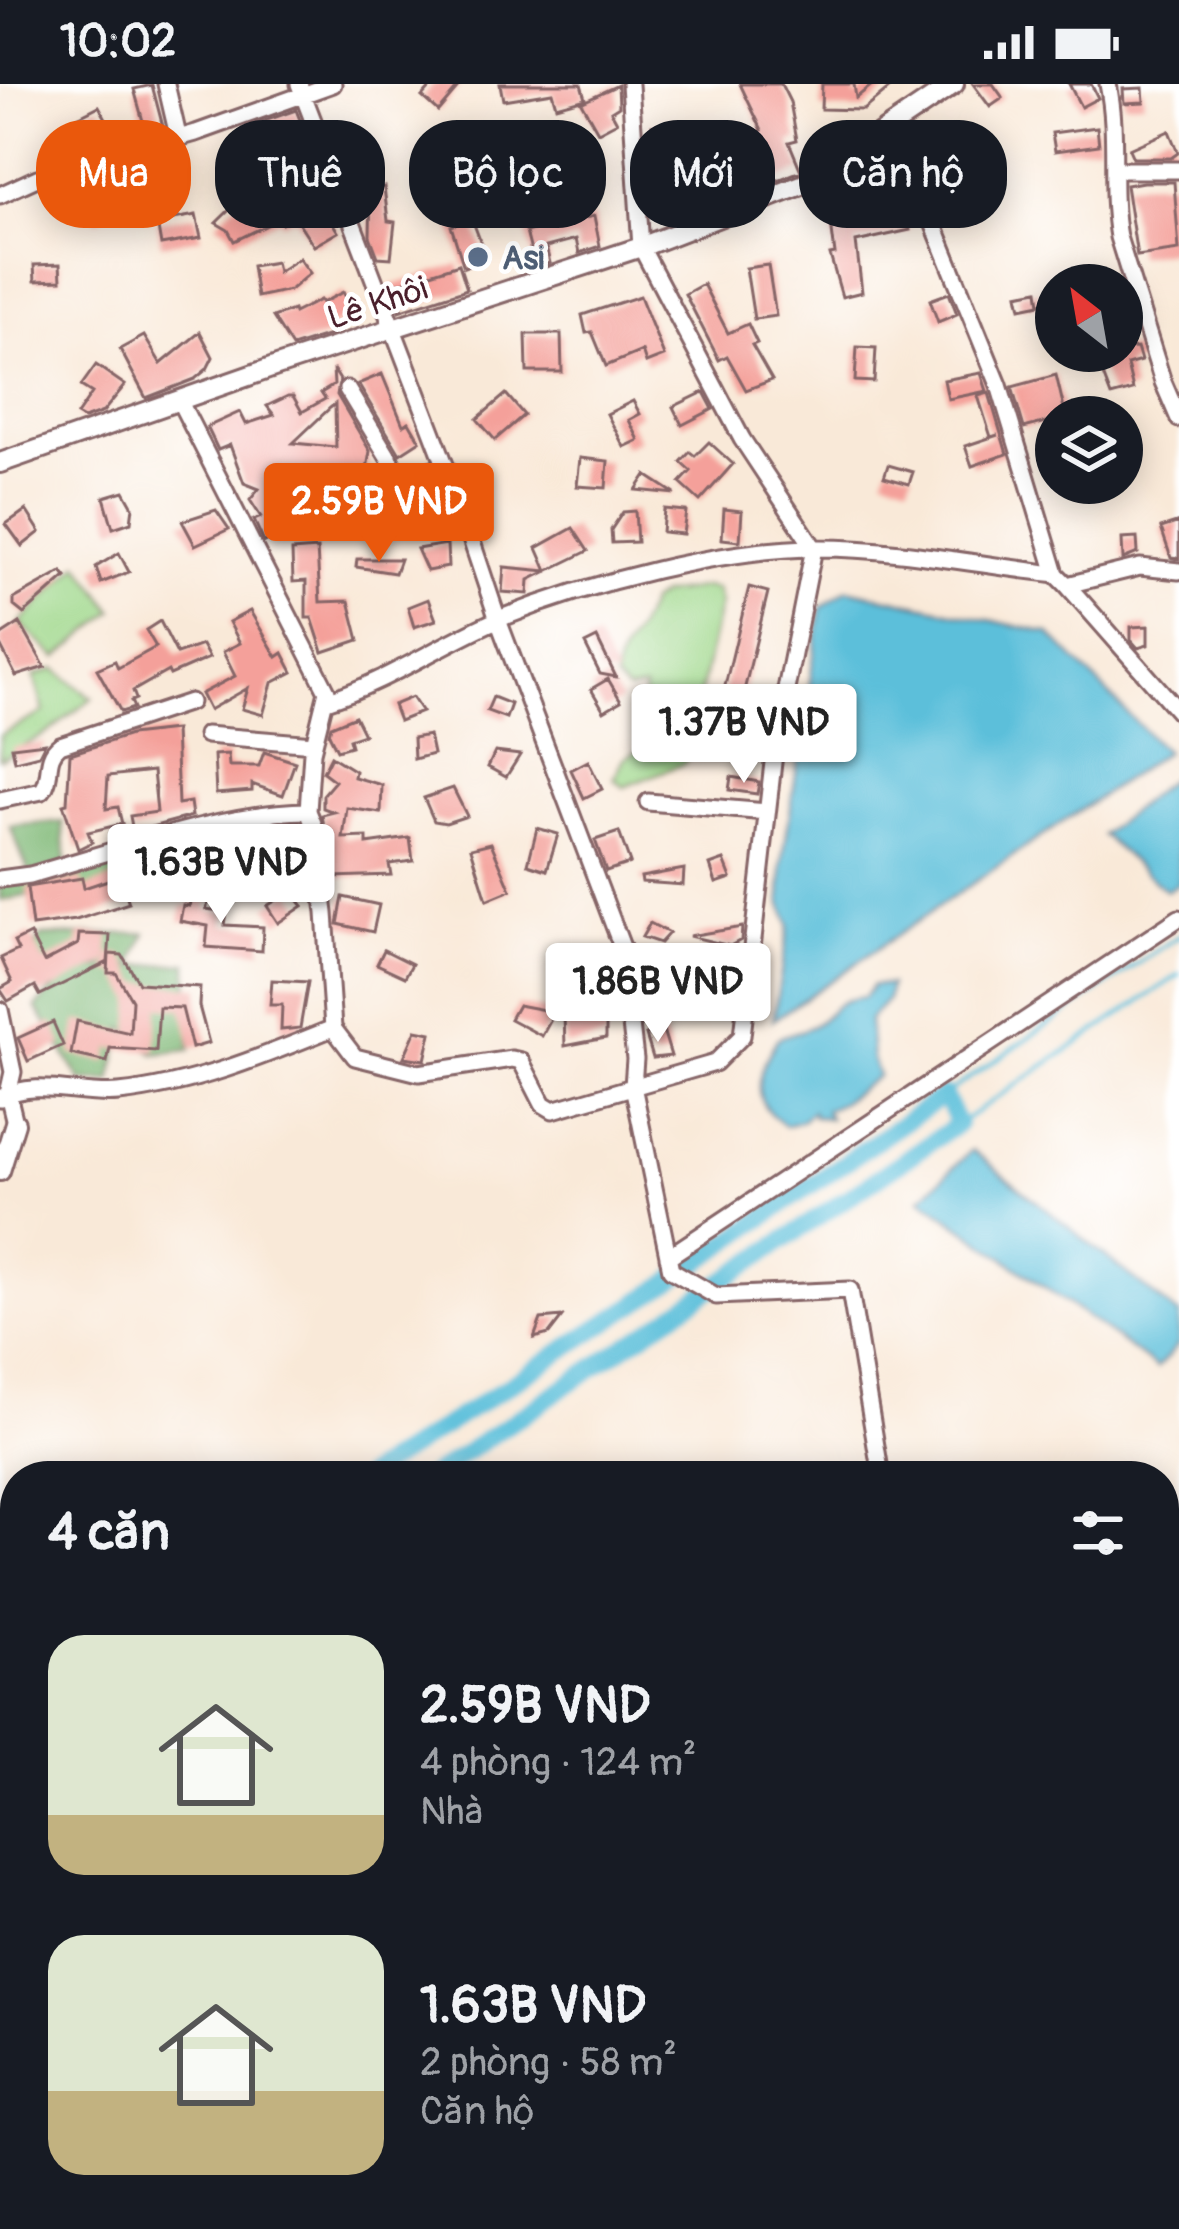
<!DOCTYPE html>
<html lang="vi">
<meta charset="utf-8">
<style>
body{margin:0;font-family:Pangolin,sans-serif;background:#242831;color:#f1f3f6;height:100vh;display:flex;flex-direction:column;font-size:45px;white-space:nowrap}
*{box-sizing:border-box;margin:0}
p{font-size:39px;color:#9ea1a6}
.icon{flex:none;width:66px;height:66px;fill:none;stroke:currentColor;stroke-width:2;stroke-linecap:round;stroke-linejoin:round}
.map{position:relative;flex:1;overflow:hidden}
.panel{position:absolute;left:0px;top:1377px;width:1179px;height:768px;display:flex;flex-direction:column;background:#171b24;border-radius:48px 48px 0 0;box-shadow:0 6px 30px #0003}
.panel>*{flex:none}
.top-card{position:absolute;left:36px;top:36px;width:1107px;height:108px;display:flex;gap:24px}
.needle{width:78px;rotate:329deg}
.buttons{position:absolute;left:1035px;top:180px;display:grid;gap:24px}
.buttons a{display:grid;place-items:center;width:108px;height:108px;border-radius:50%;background:#171b24;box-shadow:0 6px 30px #0003;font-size:60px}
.price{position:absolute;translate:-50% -102px;padding:0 27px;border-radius:12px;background:#fff;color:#222;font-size:39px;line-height:78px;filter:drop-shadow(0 3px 6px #0008)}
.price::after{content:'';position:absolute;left:50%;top:72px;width:36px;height:27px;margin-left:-18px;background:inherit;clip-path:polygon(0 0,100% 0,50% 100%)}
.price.active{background:#ea580c;color:#fff}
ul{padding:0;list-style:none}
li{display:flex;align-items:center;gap:36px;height:300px;padding:0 48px}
li span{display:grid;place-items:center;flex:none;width:336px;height:240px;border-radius:36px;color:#555}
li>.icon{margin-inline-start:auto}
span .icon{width:144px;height:144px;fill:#fffc;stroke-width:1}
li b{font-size:51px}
h2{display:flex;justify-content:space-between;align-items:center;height:144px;padding:0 48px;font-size:51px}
.pill{padding:0 42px;border-radius:48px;background:#171b24;box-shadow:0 6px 30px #0003;font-size:42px;line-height:108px}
.pill.active{background:#ea580c;color:#fff}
.status{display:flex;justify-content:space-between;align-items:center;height:84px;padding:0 60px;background:#171b24;direction:ltr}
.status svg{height:33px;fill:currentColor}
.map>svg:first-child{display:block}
.green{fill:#9ed789;stroke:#747b5a;stroke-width:3}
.forest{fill:#7eb875;stroke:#646c50;stroke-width:3}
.water{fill:#5cbfda;stroke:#536f82;stroke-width:3}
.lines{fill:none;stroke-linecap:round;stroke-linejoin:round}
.stream{stroke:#5cbfda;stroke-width:4.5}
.canal{stroke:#5cbfda;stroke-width:18}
.building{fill:#f4a09a;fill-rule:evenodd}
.minor-casing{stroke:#876668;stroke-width:21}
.tertiary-casing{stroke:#876668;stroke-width:24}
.minor{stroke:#fff;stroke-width:15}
.tertiary{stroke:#fff;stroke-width:18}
.service-dot{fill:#5c6f8a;stroke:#fff;stroke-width:4.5}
.labels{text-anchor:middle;stroke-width:9;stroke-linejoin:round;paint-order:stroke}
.service-label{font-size:33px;font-weight:bold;fill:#4e5e75;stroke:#fff;text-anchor:start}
.street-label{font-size:33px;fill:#4a1f2b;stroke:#fff}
</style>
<div class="status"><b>10:02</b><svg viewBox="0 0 49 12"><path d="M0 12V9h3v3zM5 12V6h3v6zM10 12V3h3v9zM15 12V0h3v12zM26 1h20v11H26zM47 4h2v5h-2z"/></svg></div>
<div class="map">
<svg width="1179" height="2145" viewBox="0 0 1179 2145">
<rect width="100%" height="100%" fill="#fff"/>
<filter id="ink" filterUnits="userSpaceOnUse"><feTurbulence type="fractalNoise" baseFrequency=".00833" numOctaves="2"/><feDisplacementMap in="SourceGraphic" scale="24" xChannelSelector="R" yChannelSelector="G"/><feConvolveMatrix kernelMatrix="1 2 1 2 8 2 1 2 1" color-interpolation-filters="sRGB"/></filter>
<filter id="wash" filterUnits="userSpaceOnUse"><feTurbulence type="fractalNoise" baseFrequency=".004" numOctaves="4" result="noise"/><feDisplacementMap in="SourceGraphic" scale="48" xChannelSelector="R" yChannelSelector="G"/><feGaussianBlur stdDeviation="2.7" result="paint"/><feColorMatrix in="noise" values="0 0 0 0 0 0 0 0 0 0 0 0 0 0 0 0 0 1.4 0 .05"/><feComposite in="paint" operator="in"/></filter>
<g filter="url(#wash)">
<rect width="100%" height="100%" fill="#f9e9d8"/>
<path class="green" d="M79 480 114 527 57 574 20 539Z
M704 503 716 505 720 519 685 679 624 703 614 695 624 674 642 664 648 642 641 634 645 605 627 607 615 596C615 564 643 548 649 518L661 511Z
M55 585 92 614 49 648 0 675V651L44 628 34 592Z"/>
<path class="forest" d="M63 738 66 778 34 791 136 782 108 808 60 805 0 817V794L30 791 10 742Z
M146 849 132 882 188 879 190 966 154 970 124 944 111 997H81L36 923 71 887 108 883 22 878 42 852Z
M219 2130H447L496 2145H189Z"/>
<path class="water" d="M847 505 1049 549 1165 668 773 936 789 841 781 818 782 781 821 524Z
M1179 688V799L1166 807 1102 751Z
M873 901H890L887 916 869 936 872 975 878 992 841 1019 825 1026 829 1034 814 1033 812 1027 802 1037 785 1042C746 1015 757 991 777 955 788 949 805 947 814 941 834 928 832 916 864 913Z
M972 1066 1179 1231V1260L1157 1284 921 1114Z"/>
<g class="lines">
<path class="stream" d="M944 1011 1179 852
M958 1040 1179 891"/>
<path class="canal" d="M367 1392 671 1197 944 1011 958 1040 431 1392
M0 1637 15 1627
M0 1663 15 1654"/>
</g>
<g id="blocks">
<path class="building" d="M434 0H461L438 27 422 13Z
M500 0H581L585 14 556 22 552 8 503 16Z
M740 0H781L790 18 797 56 789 58 801 87 763 102 744 51 762 46Z
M822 0H854L856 14 873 0H895L863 26 821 25Z
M973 0H993L1003 14 990 23Z
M1069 0H1091L1098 14 1081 23Z
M152 1 163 43 146 48 134 5Z
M618 1 619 22 611 27 617 38 598 48 581 18Z
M1143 4 1144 18 1124 19 1123 5Z
M99 22 109 40 78 57 68 38Z
M296 26 309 59 261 78 247 43Z
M674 40 676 59 654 61 652 41Z
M1097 43 1099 61 1055 67 1052 49Z
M464 46 466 68 455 113 431 108 441 67 449 69 446 48Z
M1169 47 1178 69 1171 74H1133L1129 65Z
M543 61 559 88 546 95 570 137 594 132 600 162 579 169 576 155 546 163 550 179 535 183 526 148 544 143 530 119 539 114 517 76Z
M343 66 354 95 365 94 367 112 355 113 338 68Z
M299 88 312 107 322 133 327 130 338 148 314 162 295 133 282 140 280 135 234 157 228 146 216 139 256 100 261 108Z
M715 88H733L734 113 676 135 672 96 715 92Z
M1143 98H1174L1179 166 1137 172 1126 101Z
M384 103 388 137 395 138 391 174 378 173 370 152 371 105Z
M105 106 116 125 97 137 86 117Z
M903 113 910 146 856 158 862 208 842 213 830 171 835 170 831 139 873 128 871 120Z
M196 131 201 154 161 161 157 138Z
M472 135 487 175 464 183 451 142Z
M299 174 310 189 290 206 257 213 252 182 276 178 278 188Z
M60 180 61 196 35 197 34 181Z
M459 180 467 205 399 227 390 202Z
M768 181 776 232 754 235 746 184Z
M703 200 728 249 748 240 757 259 752 261 772 296 746 306 727 272 719 276 685 210Z
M1038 206 1040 220 1021 224 1018 210Z
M343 208 355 229 331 243 333 250 292 263 273 233 293 226 294 229 320 216 322 219Z
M949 209 957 230 938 238 930 216Z
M640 212 664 272 646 279 642 267 606 282 592 248 586 249 582 231Z
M200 248 213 273 207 285 195 295 146 314 120 265 144 252 161 280Z
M526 250H561L562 288H527Z
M857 263 876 264 874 298 855 297Z
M1137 264 1141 277 1127 281 1133 306 1111 312 1097 275 1105 273 1103 267Z
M96 281 125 301 103 328 84 335 77 331 92 309 81 302Z
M333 285 340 296 337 311 370 367 367 385 323 390 327 410 298 416 308 437 264 458 254 436 261 433 250 416 259 405 244 399 230 361 218 366 207 343 240 328 246 340 274 331 267 322 288 312H293L302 328 325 315 321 309 334 301ZM335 320 336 363 293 359 330 324Z
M981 289 987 307 948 315 944 296Z
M382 290 403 341 409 338 420 357 400 370 358 300Z
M1056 291 1066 333 1024 344 1012 303Z
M704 308 713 325 682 341 673 323Z
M989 309 1007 370 972 382 965 362 998 351 991 353 978 312Z
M506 310 524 331 495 356 477 335Z
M633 317 640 330 629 336 639 356 624 363 607 330Z
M709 358 733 380 700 417 680 399 691 387 681 378 690 368 695 372Z
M580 374 608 377 606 404 577 402Z
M888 381 913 388 909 400 884 393Z
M646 391 675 410 636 406Z
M438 396 443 410 424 421 415 404Z
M124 407 133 423 131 438 113 444 104 413Z
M374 408 395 410 393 430 371 428Z
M664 425 686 427 683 450 662 448Z
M724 425 742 427 740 457 722 455Z
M26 426 40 448 22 462 6 440Z
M216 426 229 445 195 461 182 437Z
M635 427 637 458 612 459 611 446 623 428Z
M1179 438V475L1171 474 1161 444Z
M573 444 588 467 529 496 528 510 502 508 504 483 547 487 537 464Z
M1137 454 1138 469 1123 475 1122 455Z
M447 460 448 483 427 487 417 465Z
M317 465 320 518 349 517 359 556 323 568 312 534H306V497L293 498 292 467Z
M119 469 129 488 101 499 96 483Z
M357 475H400L395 489 356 483Z
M62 488 66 493 24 530 14 522V515Z
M749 503 768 508 734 648 715 643Z
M428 515 436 536 414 543 408 523Z
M250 527 277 573 283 569 293 588 272 599 263 631 242 625 248 604 209 626 201 610 235 592 223 568 240 559 229 538Z
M160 537 177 570 202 561 209 574 170 591 168 587 133 607 136 615 131 617 134 624 121 628 97 585 115 577 118 584 156 563 146 546Z
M20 539 45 583 16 592 0 561V552Z
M1148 542V561L1138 564 1131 556V543Z
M597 554 616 593 600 590 585 560Z
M608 595 621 617 604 627 591 605Z
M412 613 422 628 399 637 393 621Z
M493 613 511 620 506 634 487 627Z
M355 632 364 650 349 655 351 662 337 666 329 650 331 642Z
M175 646 178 720 190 718 192 732 133 748 130 732 157 728 153 687 108 692 106 725 118 723 122 740 88 748 92 758 78 765 63 720 67 719 70 670 130 651Z
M429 651 433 670 414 675 413 654Z
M45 659 39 671 15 677 12 663Z
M264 668 295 678 283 711 252 700V707L216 710 214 671 228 670 229 682H259Z
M495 668 520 671 506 693 488 683Z
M331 672 355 687 354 693 382 701 381 729 347 724 343 754 367 753V760L410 754 413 777 389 780 391 791 333 793 322 731 334 728 323 724V711L335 697 323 688Z
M588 677 602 705 584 714 571 686Z
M731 693 759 698 757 710 729 706Z
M453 704 467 732 446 739 434 737 424 714Z
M300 739 308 786 283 791 282 787 244 789 242 756 254 753 253 748 280 746 279 741Z
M537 744 558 750 547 786 528 780Z
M619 748 630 779 606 787 595 756Z
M491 759 511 806 487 816 471 764Z
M724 776 731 794 716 799 710 781Z
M684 785 683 801 642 798 641 793Z
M120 792 129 819 76 836 32 842 27 803 82 794 84 804Z
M195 803 212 808 206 825 227 828 225 841 263 843 262 867 206 863 208 842 180 837 183 821 189 822Z
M291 807 303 822 278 839 267 822Z
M343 813 379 821 373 848 338 840Z
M650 839 669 849 660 859 642 853Z
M742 843 741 856 730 862 689 852Z
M30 850 44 878 78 860 79 850 110 851 108 878 40 911 35 902 8 917 0 905 12 898 1 874 18 866 14 858Z
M384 866 412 880 405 893 377 880Z
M109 870 122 871 139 899 200 903 199 922 209 959 192 964 182 924 159 923 156 967 110 964 107 978 71 970 77 937 130 949 132 916 116 889H108Z
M648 889 663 890 651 936 644 935Z
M272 896 308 898 300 944 281 946 282 921H270Z
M589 902H595L606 936V954L565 962 564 930 572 932 571 913Z
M518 921 555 928 542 952 510 935Z
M53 938 63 961 28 977 18 954Z
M416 946 431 949 425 976 404 973Z
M663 946 671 972 653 974 646 951Z
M562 1233 549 1250 534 1254 541 1235Z
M1002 2130 1023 2131 1022 2145H1000Z"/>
</g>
</g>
<g filter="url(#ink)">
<use href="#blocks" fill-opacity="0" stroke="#876668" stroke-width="3"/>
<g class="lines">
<g class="minor-casing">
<path id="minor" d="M166 0 178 52
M299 0 454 404 498 536 622 863 635 975 633 1002 671 1186 716 1212 850 1206 881 1392
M1108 0C1119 51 1109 102 1118 153L1163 298 1179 335
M894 43 999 301 1056 490
M1115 86H1179
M0 111 37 94 196 49 333 0
M347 305 402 396 445 381
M180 318 327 607 312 668 308 727 314 742 325 829 333 944
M1067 501 1179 628
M326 617C387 598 440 560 499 535 589 499 722 464 819 464 898 464 978 481 1056 490L1067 501 1140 483 1179 487
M206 651 314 660
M0 716 42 707C54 692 43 674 60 661L190 618
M648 718 767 728
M0 795 30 791C110 769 226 727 308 727
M0 926 13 988 8 1010 15 1039
M0 1014C38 994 79 1013 119 1009 194 1001 264 972 333 944L355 973 419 989 512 975 521 977 543 1020 553 1026 715 979 742 952 775 661 814 464 742 355 641 163 630 0
M668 1173 1179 834"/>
</g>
<g class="tertiary-casing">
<path id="tertiary" d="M0 379 277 282 641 163 807 99 954 0
M0 1087 15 1039"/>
</g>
<use href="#minor" class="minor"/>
<use href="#tertiary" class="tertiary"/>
</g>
</g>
<circle class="service-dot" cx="478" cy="173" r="12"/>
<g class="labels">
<g class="service-label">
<text x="502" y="185">Asi</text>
</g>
<g class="street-label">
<text transform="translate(377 218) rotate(-18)" y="12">Lê Khôi</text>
</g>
</g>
</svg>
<div class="buttons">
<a><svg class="needle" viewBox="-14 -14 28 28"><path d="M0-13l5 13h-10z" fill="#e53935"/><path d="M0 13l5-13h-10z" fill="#9ea1a6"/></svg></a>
<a><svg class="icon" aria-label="layers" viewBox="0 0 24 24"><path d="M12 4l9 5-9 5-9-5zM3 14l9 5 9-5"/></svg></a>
</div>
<b class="price active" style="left:379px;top:481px">2.59B VND</b>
<b class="price" style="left:744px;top:702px">1.37B VND</b>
<b class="price" style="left:221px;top:842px">1.63B VND</b>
<b class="price" style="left:658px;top:961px">1.86B VND</b>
<div class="top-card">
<a class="pill active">Mua</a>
<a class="pill">Thuê</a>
<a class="pill">Bộ lọc</a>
<a class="pill">Mới</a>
<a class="pill">Căn hộ</a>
</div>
<section class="panel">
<h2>4 căn<svg class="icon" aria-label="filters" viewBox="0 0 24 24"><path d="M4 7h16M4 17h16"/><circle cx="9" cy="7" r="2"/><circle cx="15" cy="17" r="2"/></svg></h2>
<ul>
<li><span style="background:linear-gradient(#dfe7d0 75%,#c2b280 0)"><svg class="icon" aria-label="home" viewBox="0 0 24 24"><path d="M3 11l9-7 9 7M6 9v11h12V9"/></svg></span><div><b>2.59B VND</b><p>4 phòng · 124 m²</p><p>Nhà</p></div></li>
<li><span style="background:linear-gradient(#dfe7d0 65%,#c2b280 0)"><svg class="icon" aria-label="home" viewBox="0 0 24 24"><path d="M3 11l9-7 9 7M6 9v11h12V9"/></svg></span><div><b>1.63B VND</b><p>2 phòng · 58 m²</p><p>Căn hộ</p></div></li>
</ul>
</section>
</div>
